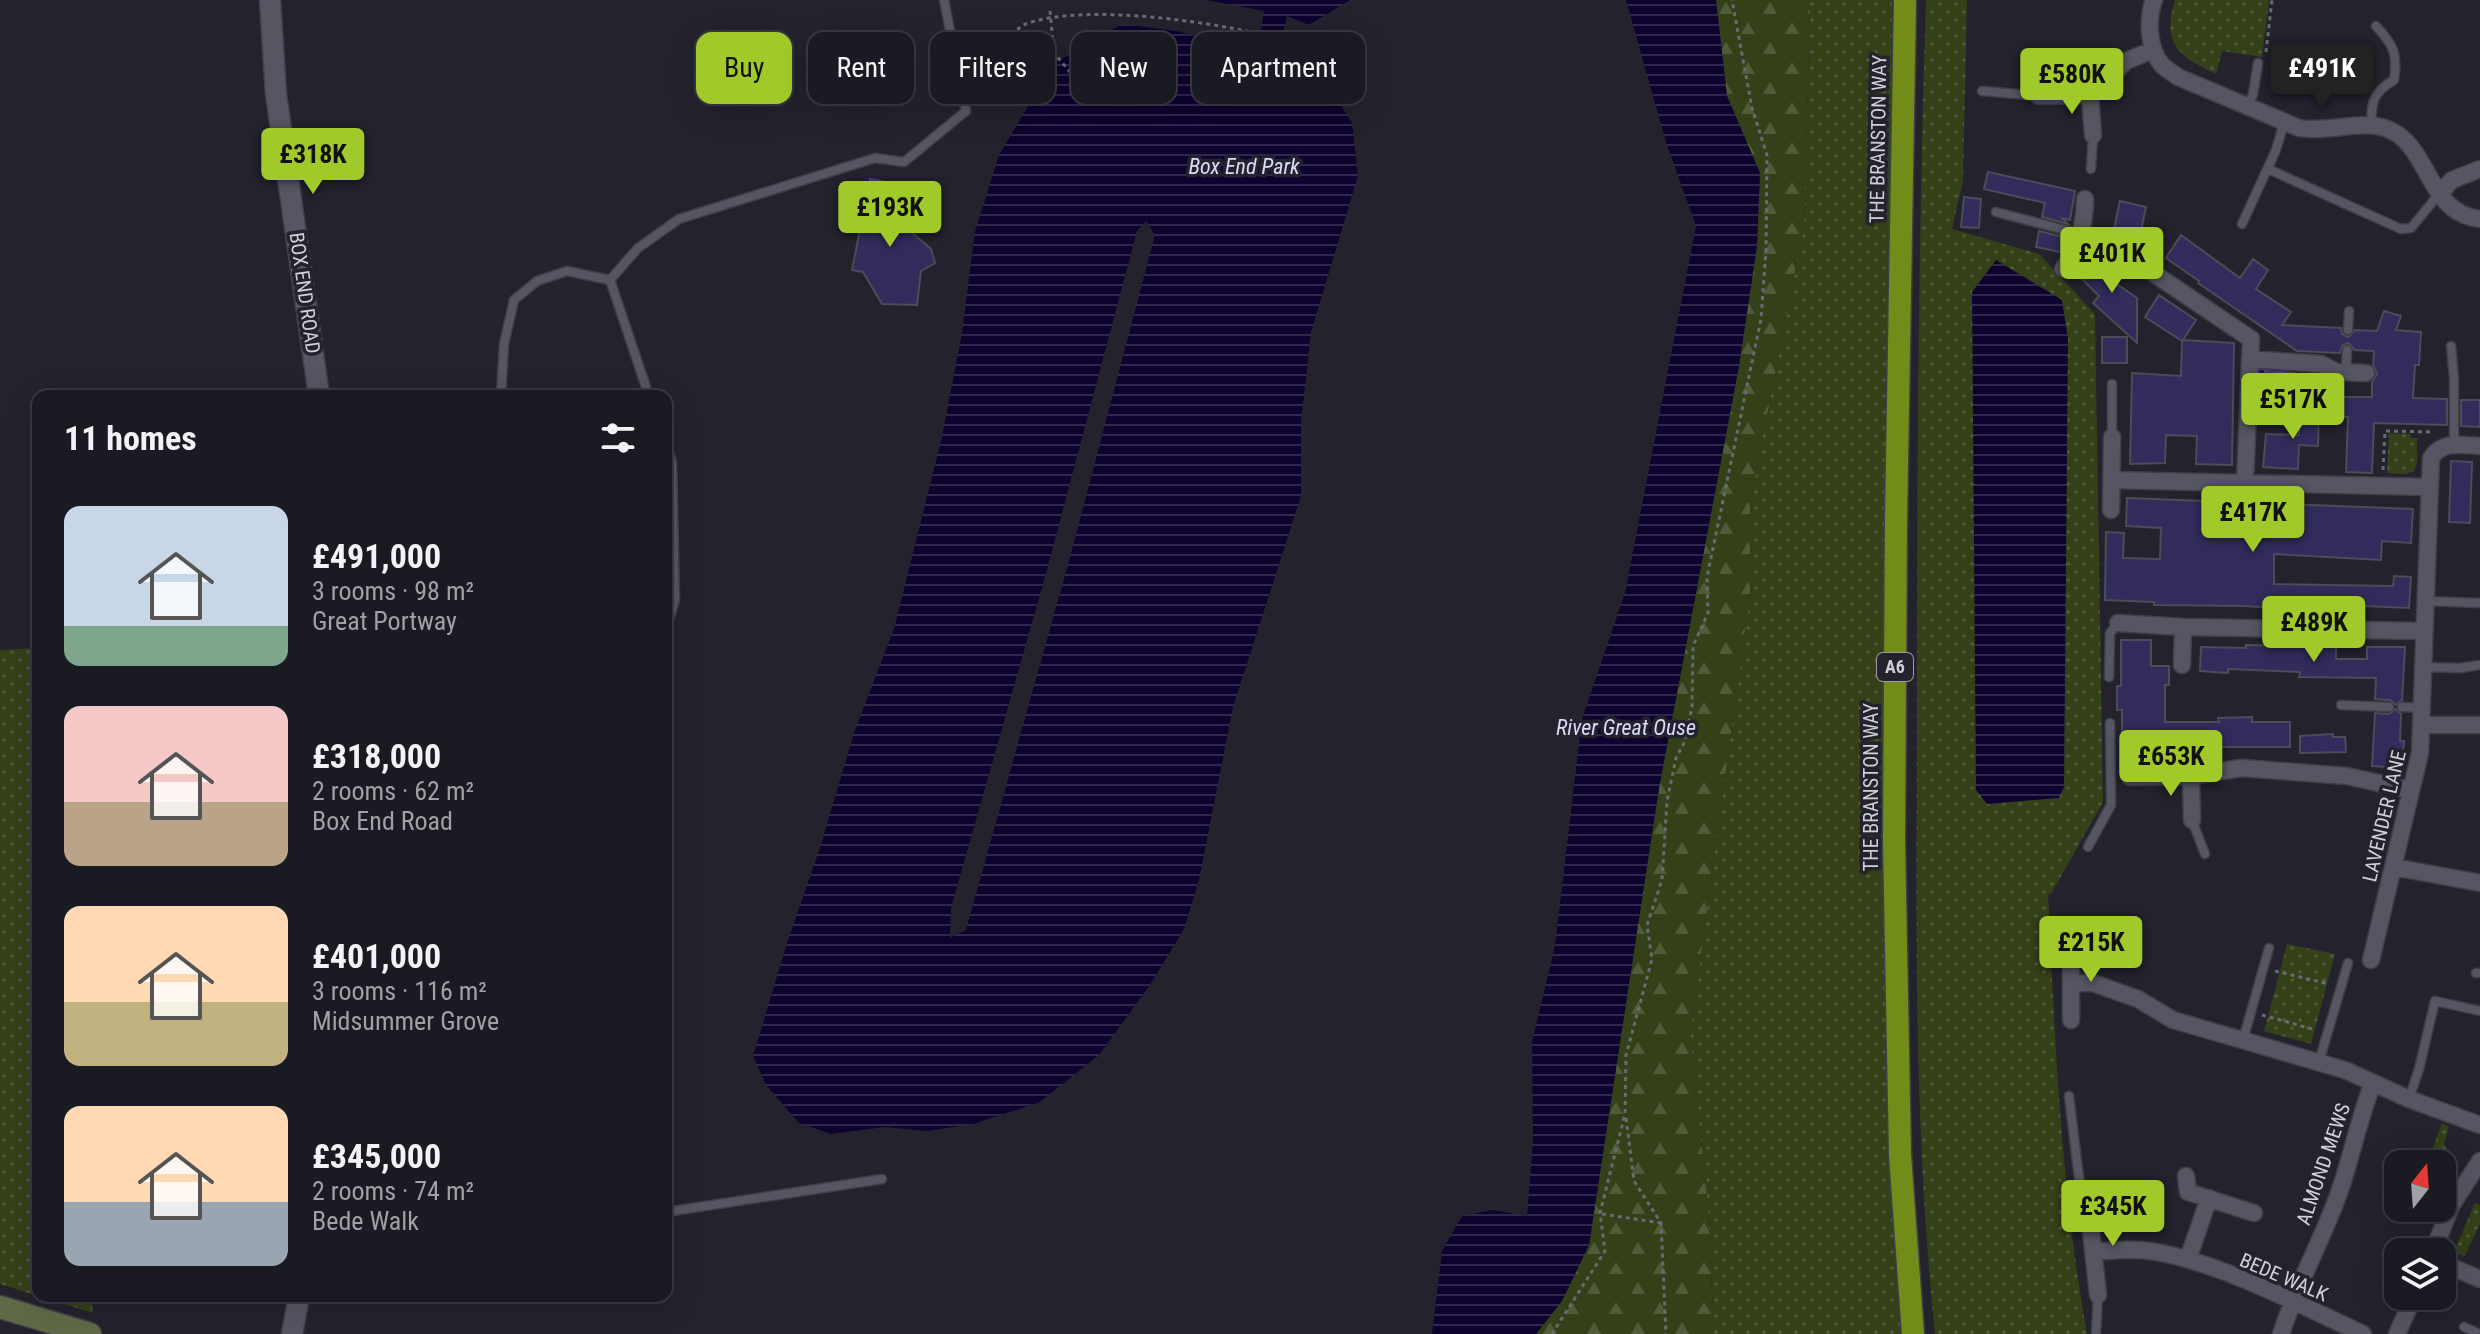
<!DOCTYPE html>
<meta charset="utf-8">
<style>
body{margin:0;font-family:"Roboto Condensed",sans-serif;background:#27272f;color:#f1f3f6;height:100vh;display:flex;flex-direction:column;font-size:30px;white-space:nowrap}
*{box-sizing:border-box;margin:0}
p{font-size:26px;color:#9fa1a5}
.icon{flex:none;width:44px;height:44px;fill:none;stroke:currentColor;stroke-width:2;stroke-linecap:round;stroke-linejoin:round}
.map{position:relative;flex:1;overflow:hidden}
.drawer{position:absolute;left:32px;top:390px;width:640px;height:912px;display:flex;flex-direction:column;background:#1a1a22;border-radius:16px;box-shadow:0 8px 32px #0002,0 0 0 2px #383840}
.drawer>*{flex:none}
.hud{position:absolute;left:696px;top:32px;width:760px;height:72px;display:flex;gap:16px}
.needle{width:52px;rotate:17deg}
.tools{position:absolute;left:2384px;top:1150px;display:grid;gap:16px}
.tools a{display:grid;place-items:center;width:72px;height:72px;border-radius:16px;background:#1a1a22;box-shadow:0 8px 32px #0002,0 0 0 2px #383840;font-size:40px}
.price{position:absolute;translate:-50% -68px;padding:0 18px;border-radius:8px;background:#a1c929;color:#111;font-size:26px;line-height:52px;filter:drop-shadow(0 2px 4px #0008)}
.price::after{content:'';position:absolute;left:50%;top:48px;width:24px;height:18px;margin-left:-12px;background:inherit;clip-path:polygon(0 0,100% 0,50% 100%)}
.price.selected{background:#222;color:#fff}
ul{padding:0;list-style:none}
li{display:flex;align-items:center;gap:24px;height:200px;padding:0 32px}
li span{display:grid;place-items:center;flex:none;width:224px;height:160px;border-radius:16px;color:#555}
li>.icon{margin-inline-start:auto}
span .icon{width:96px;height:96px;fill:#fffc;stroke-width:1}
li b{font-size:34px}
h2{display:flex;justify-content:space-between;align-items:center;height:96px;padding:0 32px;font-size:34px}
.tag{padding:0 28px;border-radius:16px;background:#1a1a22;box-shadow:0 8px 32px #0002,0 0 0 2px #383840;font-size:28px;line-height:72px}
.tag.selected{background:#a1c929;color:#111}
.map>svg:first-child{display:block}
.grass{fill:url(#grass-dots)}
.forest{fill:url(#forest-firs)}
.water{fill:url(#water-rules);fill-rule:evenodd}
.building{fill:#312c5b;stroke:#4c4b58;stroke-width:2}
.lines{fill:none;stroke-linecap:round;stroke-linejoin:round}
.service-casing{stroke:#3f3f47;stroke-width:11}
.minor-casing{stroke:#3f3f47;stroke-width:19}
.tertiary-casing{stroke:#3f3f47;stroke-width:23}
.secondary-casing{stroke:#3f3f47;stroke-width:25}
.trunk-casing{stroke:#3f3f47;stroke-width:25}
.path{stroke:#6a6a73;stroke-width:3;stroke-dasharray:4 4;stroke-linecap:butt}
.service{stroke:#565662;stroke-width:8}
.minor{stroke:#565662;stroke-width:16}
.tertiary{stroke:#565662;stroke-width:20}
.secondary{stroke:#606a47;stroke-width:22}
.trunk{stroke:#728c1a;stroke-width:22}
.labels{text-anchor:middle;stroke-width:7;stroke-linejoin:round;paint-order:stroke}
.shield{fill:#23222d;stroke:#9c9ca4;stroke-width:2}
.shield-label{font-size:18px;font-weight:bold;fill:#d0d0d7}
.street-label{font-size:20px;fill:#d0d0d7;stroke:#23222d}
.water-label{font-size:22px;font-style:italic;fill:#dadafa;stroke:#23222d}
</style>
<div class="map">
<svg width="2480" height="1334" viewBox="0 0 2480 1334">
<defs>
<pattern id="grass-dots" width="8" height="8" patternUnits="userSpaceOnUse" patternTransform="scale(2)"><rect width="8" height="8" fill="#344018"/><path d="M2 2h.1M6 6h.1" fill="none" stroke="#505b39" stroke-width="1.8" stroke-linecap="round"/></pattern>
<pattern id="forest-firs" width="22" height="20" patternUnits="userSpaceOnUse" patternTransform="scale(2)"><rect width="22" height="20" fill="#344018"/><path d="M5 1l3.5 6h-7zM16 11l3.5 6h-7z" fill="#505b39"/></pattern>
<pattern id="water-rules" width="6" height="5" patternUnits="userSpaceOnUse" patternTransform="scale(2)"><rect width="6" height="5" fill="#0e032e"/><path d="M0 2.5h6" fill="none" stroke="#30274c"/></pattern>
</defs>
<rect width="100%" height="100%" fill="#23222d"/>
<path class="grass" d="M1810 0H1892L1883 828 1888 1147 1901 1334H1714L1708 1207 1690 1035 1750 593V503L1804 224Z
M1926 0H1967L1963 181 1952 229 2039 254 2095 314 2103 802 2051 894H2048C2055 1041 2061 1189 2087 1334H1935C1914 1134 1916 932 1917 731 1917 487 1918 244 1926 0Z
M2175 0H2269L2262 57 2222 51 2216 74C2179 57 2161 44 2175 0Z
M2389 433 2410 434 2411 438H2417V463L2414 471 2406 474 2387 473Z
M38 648V1296L0 1284V650Z
M2287 944 2335 954 2311 1044 2264 1031Z
M2442 1123 2449 1127 2444 1144 2450 1155 2442 1174V1164H2427Z
M2475 1203 2480 1205V1224L2464 1257 2454 1252Z
M39 1296H91L93 1313Z"/>
<path class="forest" d="M1716 0H1810L1804 224 1750 503V593L1690 1035 1708 1207 1714 1334H1536L1562 1301 1589 1245 1659 788 1739 366 1757 246 1760 173 1727 96Z"/>
<path class="water" d="M1207 0H1350L1309 25 1287 16 1278 56 1326 82 1352 123 1358 176 1311 332 1301 423V496L1233 707 1199 880 1184 929 1150 985 1099 1055 1040 1102 973 1124 927 1131 885 1127 831 1134 799 1123 766 1085 753 1056 787 943 820 848 854 733 894 629 942 437 962 333 975 232 999 155 1053 64 1122 24 1176 31 1258 51 1264 11ZM1146 221 1155 235 1069 561 966 930 950 938 951 908 1045 577 1137 231Z
M1626 0H1716L1727 96 1760 173 1757 246 1739 366 1659 788 1589 1245 1562 1301 1536 1334H1432L1442 1251 1462 1216 1492 1210 1527 1216 1533 1141 1532 1042 1555 946 1582 719 1625 593 1696 226 1666 142Z
M1996 260 2062 300 2068 339 2064 787 2059 798 1987 804 1976 790 1972 292Z"/>
<path class="building" d="M1988 172 2075 191 2070 220 2062 218 2068 224 2042 217 2045 203 1984 189Z
M870 179 901 185 894 217 931 249 935 263 921 271 917 305 882 304 863 272 852 270Z
M1964 197 1981 199 1979 228 1961 227Z
M2120 201 2146 207 2140 235 2114 229Z
M2039 231 2067 238 2061 252 2036 247Z
M2181 235 2240 278 2253 259 2268 270 2256 289 2291 312 2282 325 2341 328 2342 334 2348 337 2355 330 2377 331 2384 311 2401 316 2396 330 2421 332 2419 365H2415L2413 398 2447 399V425L2374 423 2372 473 2346 472 2348 417 2321 416 2322 397H2372V382L2377 374 2373 365 2374 351 2354 350 2351 345 2347 343 2342 346 2340 353 2297 351 2198 283 2199 281 2166 258Z
M2099 253 2119 272 2111 280 2137 298V343L2093 303 2099 296 2078 275Z
M2159 295 2196 320 2183 340 2234 343 2232 465 2196 464 2197 436 2166 435 2165 463 2130 464 2132 373 2181 376 2182 341 2145 317Z
M2102 337H2127V363H2102Z
M2265 371 2294 373 2293 403 2265 402Z
M2461 400H2480V427L2461 426Z
M2300 404H2319L2318 446 2299 445 2298 469 2263 467 2266 434 2299 435Z
M2451 461 2472 462 2470 523 2449 522Z
M2127 498 2413 509 2411 543 2382 541 2381 560 2274 554V584L2393 586 2394 576 2411 577 2409 608 2363 606 2362 613 2244 606 2154 605V602L2105 600 2106 532 2124 533 2123 558 2160 559 2161 528 2126 526Z
M2121 640H2151V666H2169V685H2165V722H2219L2218 718 2252 717V722H2290V747H2155V759L2122 760V710H2117V686H2121Z
M2246 645 2336 646V659H2367V647H2405L2402 700 2396 705 2390 700 2375 699 2376 678 2299 677 2300 672 2228 669V673L2200 671 2201 647 2246 648Z
M2395 709 2401 714 2400 741H2404L2402 768 2372 766 2375 713 2389 714Z
M2333 734V737H2345L2346 752 2300 753V736Z"/>
<g class="lines">
<g class="service-casing">
<path id="service" d="M1982 91 2039 96
M2247 108 2253 94 2258 63
M2371 125C2372 101 2372 93 2394 80 2398 55 2394 45 2376 26
M2091 169 2093 136
M2268 169 2401 229 2411 228 2439 194
M1996 212 2080 234
M2242 224 2276 150 2284 123
M610 280 649 396
M2348 330 2349 311
M2451 346 2454 378V445
M2346 372 2347 350
M501 396 504 344 514 300 537 281 567 271 610 280 638 248 679 219 875 158 904 162 966 111 944 0
M2112 437V384
M666 444 672 463 675 600 666 628
M2425 601 2480 603
M2423 667 2460 668 2480 665
M2109 677 2110 633 2118 623
M2341 705 2389 707
M2402 707 2421 708
M2192 820 2205 854
M2088 847 2111 805 2110 723
M2476 973H2480
M2243 1040 2269 948
M2319 1062 2348 963
M2069 1096 2080 1186 2088 1204
M2409 1099 2419 1069 2435 1001 2480 1011
M666 1212 882 1179
M2464 1327 2480 1334
M2096 1334 2098 1295"/>
</g>
<g class="minor-casing">
<path id="minor" d="M2154 0C2147 19 2148 49 2162 65 2166 69 2173 73 2178 77L2299 128C2326 133 2360 120 2385 128 2431 143 2425 213 2480 219
M2090 95 2093 135
M2039 96 2090 95 2126 61 2153 50
M2439 194 2452 180 2480 169
M2081 234 2116 248 2251 339 2245 482
M2063 269C2078 247 2085 226 2085 199
M2250 359 2321 364 2336 372 2366 373
M2111 480 2429 487
M2111 510 2112 437
M2118 623 2183 627 2424 631
M2182 665 2183 627
M2421 725H2480
M2191 776 2192 820
M2130 777 2191 776 2241 768 2347 776 2410 790
M2393 867 2480 883
M2071 947V1020
M2371 960 2420 753 2431 458C2443 440 2461 445 2480 446
M2071 983H2093L2138 999 2173 1020 2345 1070 2409 1099 2480 1125
M2186 1176 2188 1192 2254 1213
M2088 1204 2098 1295
M2094 1252C2115 1250 2135 1248 2156 1252 2221 1263 2302 1306 2363 1334
M2433 1252 2451 1206 2480 1161
M2188 1259 2209 1198
M2442 1263 2480 1279
M2281 1334C2297 1284 2323 1239 2340 1190 2352 1155 2359 1118 2373 1083
M2397 1334 2414 1296"/>
</g>
<g class="tertiary-casing">
<path id="tertiary" d="M270 0 276 94 319 396
M292 1334 299 1296"/>
</g>
<g class="secondary-casing">
<path id="secondary" d="M0 1307 90 1334"/>
</g>
<g class="trunk-casing">
<path id="trunk" d="M1905 0 1896 520 1894 841 1900 1155 1913 1334"/>
</g>
<path class="path" d="M1050 11 1054 53 1075 78
M2266 52 2272 0
M977 89C989 67 1003 40 1023 25 1087 0 1234 25 1303 44
M2383 470 2385 431 2434 432
M2275 971 2329 984
M2262 1015 2316 1030
M1626 1118 1634 1181 1661 1223 1666 1334
M1602 1214 1661 1223
M1552 1334 1605 1251 1600 1213 1625 1114 1626 1055 1652 959 1647 925 1662 880 1667 801 1676 758 1685 741 1692 707 1693 646 1708 613 1707 577 1761 319 1766 250 1767 155 1752 108 1732 0"/>
<use href="#service" class="service"/>
<use href="#minor" class="minor"/>
<use href="#tertiary" class="tertiary"/>
<use href="#secondary" class="secondary"/>
<use href="#trunk" class="trunk"/>
</g>
<g class="labels">
<rect class="shield" x="1877" y="653" width="36" height="28" rx="6"/>
<g class="shield-label">
<text x="1895" y="673">A6</text>
</g>
<g class="street-label">
<text transform="translate(1878 139) rotate(-89)" y="7">THE BRANSTON WAY</text>
<text transform="translate(305 293) rotate(82)" y="7">BOX END ROAD</text>
<text transform="translate(1871 787) rotate(-90)" y="7">THE BRANSTON WAY</text>
<text transform="translate(2384 816) rotate(-77)" y="7">LAVENDER LANE</text>
<text transform="translate(2323 1164) rotate(-71)" y="7">ALMOND MEWS</text>
<text transform="translate(2284 1277) rotate(23)" y="7">BEDE WALK</text>
</g>
<g class="water-label">
<text x="1244" y="174">Box End Park</text>
<text x="1626" y="735">River Great Ouse</text>
</g>
</g>
</svg>
<div class="tools">
<a><svg class="needle" viewBox="-14 -14 28 28"><path d="M0-13l5 13h-10z" fill="#e53935"/><path d="M0 13l5-13h-10z" fill="#9fa1a5"/></svg></a>
<a><svg class="icon" aria-label="layers" viewBox="0 0 24 24"><path d="M12 4l9 5-9 5-9-5zM3 14l9 5 9-5"/></svg></a>
</div>
<b class="price selected" style="left:2322px;top:110px">£491K</b>
<b class="price" style="left:2072px;top:116px">£580K</b>
<b class="price" style="left:313px;top:196px">£318K</b>
<b class="price" style="left:890px;top:249px">£193K</b>
<b class="price" style="left:2112px;top:295px">£401K</b>
<b class="price" style="left:2293px;top:441px">£517K</b>
<b class="price" style="left:2253px;top:554px">£417K</b>
<b class="price" style="left:2314px;top:664px">£489K</b>
<b class="price" style="left:2171px;top:798px">£653K</b>
<b class="price" style="left:2091px;top:984px">£215K</b>
<b class="price" style="left:2113px;top:1248px">£345K</b>
<div class="hud">
<a class="tag selected">Buy</a>
<a class="tag">Rent</a>
<a class="tag">Filters</a>
<a class="tag">New</a>
<a class="tag">Apartment</a>
</div>
<section class="drawer">
<h2>11 homes<svg class="icon" aria-label="filters" viewBox="0 0 24 24"><path d="M4 7h16M4 17h16"/><circle cx="9" cy="7" r="2"/><circle cx="15" cy="17" r="2"/></svg></h2>
<ul>
<li><span style="background:linear-gradient(#c9d6e8 75%,#7fa58c 0)"><svg class="icon" aria-label="home" viewBox="0 0 24 24"><path d="M3 11l9-7 9 7M6 9v11h12V9"/></svg></span><div><b>£491,000</b><p>3 rooms · 98 m²</p><p>Great Portway</p></div></li>
<li><span style="background:linear-gradient(#f6c9c9 60%,#b9a48a 0)"><svg class="icon" aria-label="home" viewBox="0 0 24 24"><path d="M3 11l9-7 9 7M6 9v11h12V9"/></svg></span><div><b>£318,000</b><p>2 rooms · 62 m²</p><p>Box End Road</p></div></li>
<li><span style="background:linear-gradient(#ffd9b3 60%,#c2b280 0)"><svg class="icon" aria-label="home" viewBox="0 0 24 24"><path d="M3 11l9-7 9 7M6 9v11h12V9"/></svg></span><div><b>£401,000</b><p>3 rooms · 116 m²</p><p>Midsummer Grove</p></div></li>
<li><span style="background:linear-gradient(#ffd9b3 60%,#9aa5b1 0)"><svg class="icon" aria-label="home" viewBox="0 0 24 24"><path d="M3 11l9-7 9 7M6 9v11h12V9"/></svg></span><div><b>£345,000</b><p>2 rooms · 74 m²</p><p>Bede Walk</p></div></li>
</ul>
</section>
</div>
